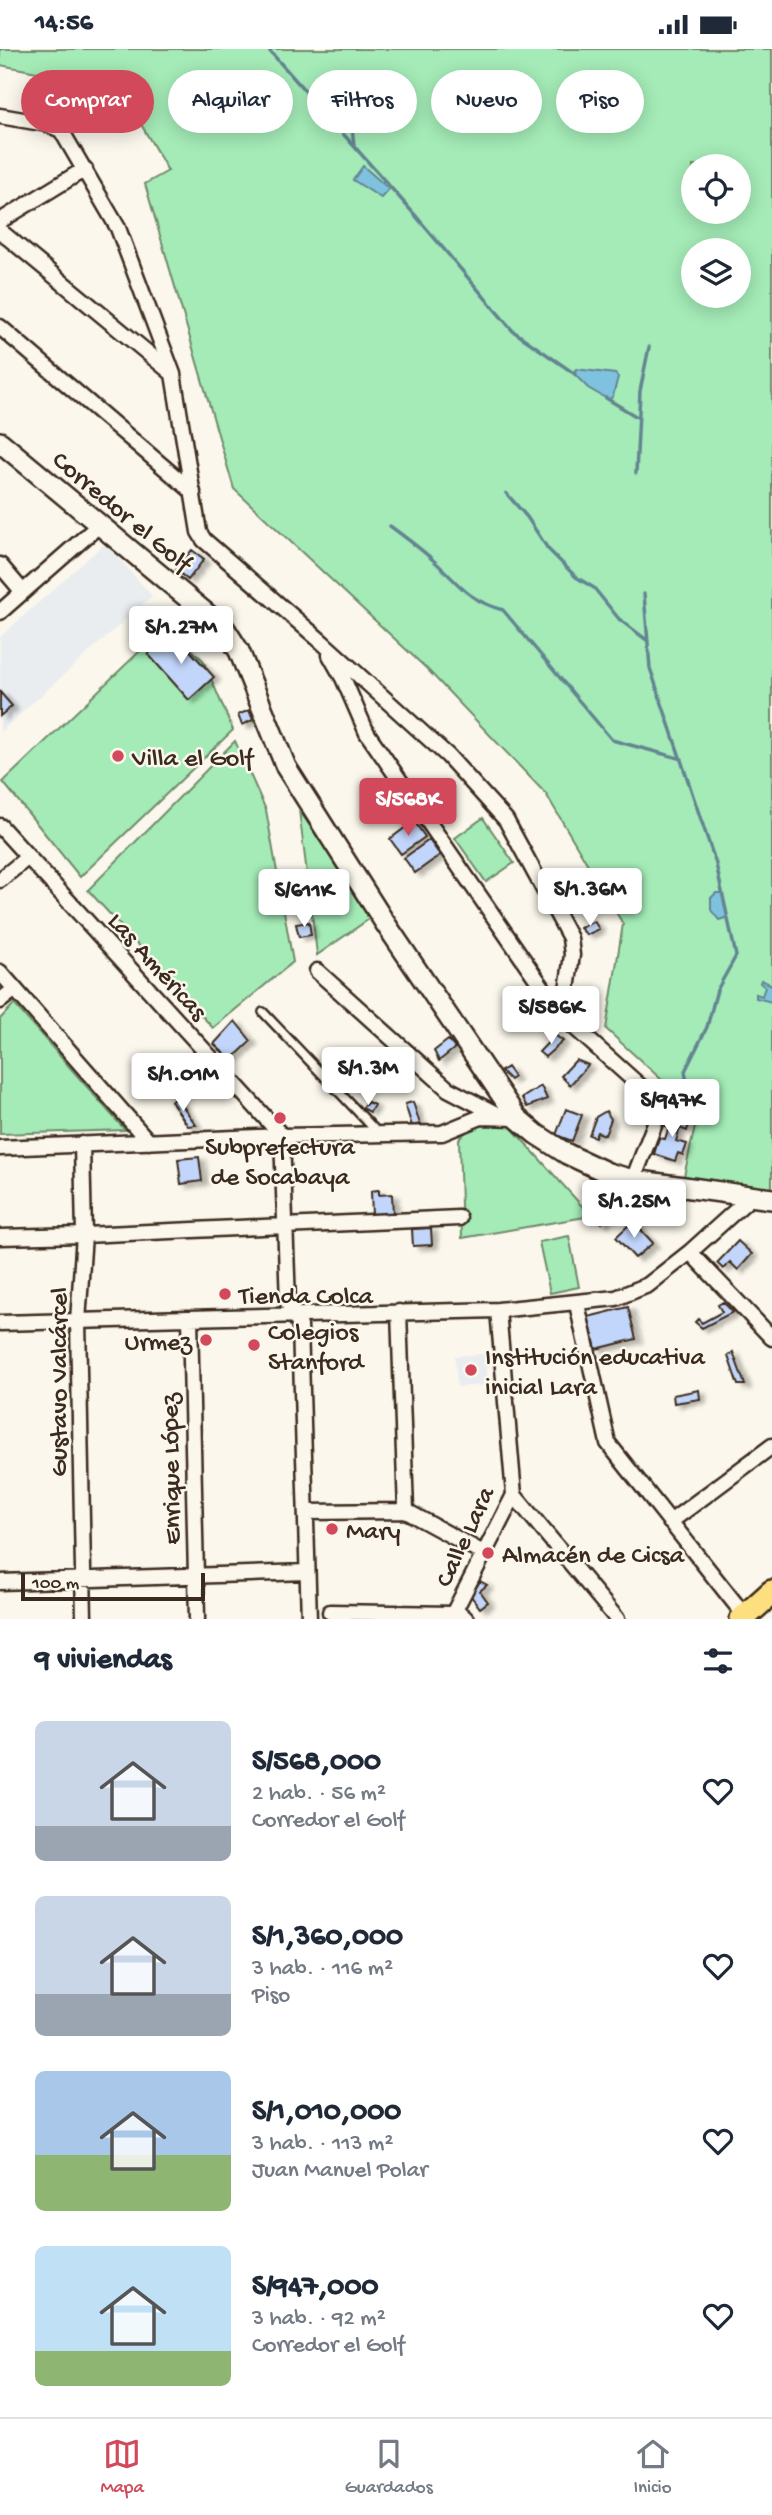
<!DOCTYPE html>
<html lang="es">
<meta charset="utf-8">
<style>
body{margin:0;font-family:"Gochi Hand",sans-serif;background:#f2f2f3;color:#1f2937;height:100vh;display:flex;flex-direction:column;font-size:26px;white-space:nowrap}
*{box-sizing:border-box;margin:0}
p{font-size:23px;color:#747a83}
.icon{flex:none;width:38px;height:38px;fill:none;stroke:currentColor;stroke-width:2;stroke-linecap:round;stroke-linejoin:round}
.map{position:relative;height:1570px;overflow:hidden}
.sheet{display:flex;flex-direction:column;background:#fff;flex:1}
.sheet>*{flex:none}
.hud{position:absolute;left:21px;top:21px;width:732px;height:63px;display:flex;gap:14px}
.tools{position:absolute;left:681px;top:105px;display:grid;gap:14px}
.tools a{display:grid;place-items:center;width:70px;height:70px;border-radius:50%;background:#fff;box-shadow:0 4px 18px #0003;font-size:35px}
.scale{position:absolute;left:21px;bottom:18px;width:184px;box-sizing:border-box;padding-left:7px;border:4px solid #3b2a1e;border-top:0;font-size:19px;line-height:24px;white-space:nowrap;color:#3b2a1e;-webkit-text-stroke:5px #fbf7ec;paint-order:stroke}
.price{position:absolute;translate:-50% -60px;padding:0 16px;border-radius:7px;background:#fff;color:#222;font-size:23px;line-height:46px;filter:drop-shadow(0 2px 4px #0008)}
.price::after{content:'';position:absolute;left:50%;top:42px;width:21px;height:16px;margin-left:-10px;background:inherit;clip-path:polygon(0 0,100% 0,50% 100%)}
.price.active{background:#d1495b;color:#fff}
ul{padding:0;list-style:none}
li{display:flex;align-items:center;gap:21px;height:175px;padding:0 35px}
li span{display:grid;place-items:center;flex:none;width:196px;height:140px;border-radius:10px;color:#555}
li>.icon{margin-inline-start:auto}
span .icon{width:84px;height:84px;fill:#fffc;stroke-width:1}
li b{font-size:30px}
h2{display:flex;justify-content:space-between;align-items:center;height:84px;padding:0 35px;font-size:30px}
.tag{padding:0 24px;border-radius:32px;background:#fff;box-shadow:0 4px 18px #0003;font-size:24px;line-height:63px}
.tag.active{background:#d1495b;color:#fff}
.status{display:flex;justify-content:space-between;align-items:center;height:49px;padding:0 35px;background:#fff;direction:ltr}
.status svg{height:19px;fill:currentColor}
.tab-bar{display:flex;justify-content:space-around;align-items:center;height:98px;border-top:2px solid #e0e1e3;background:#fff;font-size:19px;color:#747a83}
.tab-bar a{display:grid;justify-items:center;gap:4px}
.tab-bar .active{color:#d1495b}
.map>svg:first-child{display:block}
.built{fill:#eaedf0}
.green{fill:#a4ebb7;stroke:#708a6a;stroke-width:2;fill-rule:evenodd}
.water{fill:#7fc2e0;stroke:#648592;stroke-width:2}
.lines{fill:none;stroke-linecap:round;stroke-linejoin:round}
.stream{stroke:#648592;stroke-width:3.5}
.building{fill:#c2d6fb;stroke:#3b2a1e;stroke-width:2;filter:url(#shadow)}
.lane-casing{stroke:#3b2a1e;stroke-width:12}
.street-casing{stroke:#3b2a1e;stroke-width:19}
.secondary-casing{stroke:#3b2a1e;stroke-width:24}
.primary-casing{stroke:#3b2a1e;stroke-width:28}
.lane{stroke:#fbf7ec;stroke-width:7}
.street{stroke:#fbf7ec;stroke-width:14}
.secondary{stroke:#fbf7ec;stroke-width:19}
.primary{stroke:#fedf80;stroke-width:23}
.poi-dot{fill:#d1495b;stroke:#fbf7ec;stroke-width:2.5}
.labels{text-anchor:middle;stroke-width:5;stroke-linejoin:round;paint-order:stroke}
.street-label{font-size:26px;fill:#3b2a1e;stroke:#fbf7ec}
.poi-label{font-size:26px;fill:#3b2a1e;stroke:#fbf7ec;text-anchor:start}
</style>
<div class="status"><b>14:56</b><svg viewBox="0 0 49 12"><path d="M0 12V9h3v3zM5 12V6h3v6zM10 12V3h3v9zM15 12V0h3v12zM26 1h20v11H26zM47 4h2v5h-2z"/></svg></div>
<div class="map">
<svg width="772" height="1570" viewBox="0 0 772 1570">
<defs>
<filter id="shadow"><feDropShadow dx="6" dy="3.5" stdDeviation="2" flood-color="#0004"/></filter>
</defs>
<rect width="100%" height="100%" fill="#fbf7ec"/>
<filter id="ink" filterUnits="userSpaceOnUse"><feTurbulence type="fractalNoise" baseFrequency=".0143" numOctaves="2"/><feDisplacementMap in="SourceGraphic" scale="14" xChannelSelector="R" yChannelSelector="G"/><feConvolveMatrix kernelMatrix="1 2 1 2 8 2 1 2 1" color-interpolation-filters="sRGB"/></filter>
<g filter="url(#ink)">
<path class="built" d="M105 494 152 547 0 683V588Z
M485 1305 488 1336 457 1338 455 1307Z"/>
<path class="green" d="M0 0H772V1141L684 1127 698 1064 606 980 623 875 546 745 427 620 234 440 145 135 168 122 120 39 0 16ZM693 117H738V163H693ZM693 201H738V247H693Z
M166 577 203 611 233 681 80 828 3 733Z
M235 692 266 761 293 913 213 979 88 841Z
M299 761 372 868 317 906V905Z
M483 769 514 814 486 833 455 789Z
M14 955 125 1081 0 1085V970Z
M491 1073 510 1077 591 1167 462 1189 459 1090C468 1079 477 1076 491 1073Z
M569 1187 579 1238 550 1244 539 1193Z"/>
<path class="water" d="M363 117 389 140 381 149 353 131Z
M576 320 615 325 618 328 613 347 609 351 588 339 573 324Z
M716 844H722L728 868 719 871 711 861V849Z
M761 931 772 936V953L756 949V945L762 947 765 938 760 934Z"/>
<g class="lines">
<path class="stream" d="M268 0 415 166 513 282 575 325
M349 53 354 96
M606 349 637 368
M636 424 640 342 649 298
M506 444 527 468 548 500 576 528 594 539 619 570 648 592
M390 477C405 488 420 499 433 511 461 536 465 550 503 561L612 691 682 710
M644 545 650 619 716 815 736 907 717 941 707 978 685 1022 687 1034 708 1059 714 1073"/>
</g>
<path class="building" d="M192 501 204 510 188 531 176 521Z
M173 583 214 628 189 651 148 605Z
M0 643 12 657 0 667Z
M249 661 253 671 242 676 238 666Z
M396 743 403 752 389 764 382 755Z
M414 772 425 788 401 805 390 790Z
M429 791 440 806 415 824 404 809Z
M594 872 599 880 587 886 580 879Z
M309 873 311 886 299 888 296 875Z
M235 972 251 992 231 1011 214 995Z
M555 986 563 992 545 1008 539 1003Z
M448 991 455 999 439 1012 434 1002Z
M576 1011 588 1016 570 1036 561 1027Z
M507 1018 514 1028 510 1031 501 1022Z
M541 1037 547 1050 527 1058 522 1049Z
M177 1049 196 1076 188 1077 171 1052Z
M368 1053 374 1056 370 1063 362 1059Z
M413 1053 420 1075 412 1077 405 1055Z
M566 1060 582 1066 572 1092 556 1086Z
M606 1062 611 1070 605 1086 597 1083 595 1088 589 1086 596 1068Z
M666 1065 690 1072 687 1082 680 1079 676 1092 687 1095 683 1106 678 1104 675 1112 654 1105 659 1089 665 1090 669 1078 663 1076Z
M199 1108 202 1132 181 1135 178 1110Z
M379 1141V1146L392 1145 393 1166 372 1167 371 1142Z
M620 1142 627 1150 602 1174 597 1170 617 1151 615 1147Z
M633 1172 653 1194 635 1209 616 1188Z
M431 1179 432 1196 413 1197 412 1180Z
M738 1192 752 1205 738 1221 730 1213 723 1220 717 1214Z
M723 1253 733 1263 702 1279 695 1273 698 1270 702 1274 722 1263 718 1256Z
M628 1258 636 1290 596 1300 588 1268Z
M733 1303 745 1336H738L728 1307Z
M699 1341 700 1350 674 1354 673 1346Z
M480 1532 487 1536 480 1542 488 1553 480 1559 471 1547Z"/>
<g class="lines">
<g class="lane-casing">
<path id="lane" d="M263 963 378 1084"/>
</g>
<g class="street-casing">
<path id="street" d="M0 67 47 75 61 81 118 179 173 325 199 483 204 491 322 593 448 707 506 771 570 889 572 906 563 968
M0 172 85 120
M0 182 172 324
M0 278 193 443
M0 516 23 543
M0 563 99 476
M330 606 343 629 367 684 563 968 650 1046 657 1057V1069L633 1131
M0 777 282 1087
M0 831 28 808
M317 922 448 1040 498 1066
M0 923 149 1093
M0 952 15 940
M282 1087 288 1254 300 1277 309 1570
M82 1095 84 1186 78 1272 84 1570
M0 1099 282 1087 442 1084 481 1068 517 1069
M0 1188 84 1186 459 1169
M690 1203 772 1289
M577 1255 608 1394 745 1567
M399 1263 406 1462
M190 1269 197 1570
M0 1274 498 1261 616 1249 648 1236 690 1203 752 1147
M514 1446 617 1570
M306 1463 406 1462 485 1505
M670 1473 772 1397
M0 1533 307 1523
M330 1563 453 1565 462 1566 466 1570
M453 1565 514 1446 498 1261"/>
</g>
<g class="secondary-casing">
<path id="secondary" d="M0 393 225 580 239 602 286 718 385 874 517 1069 536 1085 567 1105 608 1124 633 1131 772 1150"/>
</g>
<g class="primary-casing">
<path id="primary" d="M742 1570 772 1543"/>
</g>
<use href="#lane" class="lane"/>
<use href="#street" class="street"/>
<use href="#secondary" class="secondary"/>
<use href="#primary" class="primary"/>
</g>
</g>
<g class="poi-dot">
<circle cx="118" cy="707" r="7"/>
<circle cx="280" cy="1069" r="7"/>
<circle cx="225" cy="1245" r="7"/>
<circle cx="206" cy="1291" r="7"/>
<circle cx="254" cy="1296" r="7"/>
<circle cx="471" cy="1321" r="7"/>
<circle cx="332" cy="1480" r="7"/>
<circle cx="488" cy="1504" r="7"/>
</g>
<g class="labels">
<g class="street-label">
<text transform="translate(123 461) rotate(40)" y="9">Corredor el Golf</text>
<text transform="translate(159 916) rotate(48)" y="9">Las Américas</text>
<text transform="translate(57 1333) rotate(-90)" y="9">Gustavo Valcárcel</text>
<text transform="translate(169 1420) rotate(-91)" y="9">Enrique López</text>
<text transform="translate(463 1487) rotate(-65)" y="9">Calle Lara</text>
</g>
<g class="poi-label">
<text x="132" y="716">Villa el Golf</text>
<text x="280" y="1105" text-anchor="middle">Subprefectura<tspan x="280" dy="30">de Socabaya</tspan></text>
<text x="239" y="1254">Tienda Colca</text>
<text x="268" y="1290">Colegios<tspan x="268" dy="30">Stanford</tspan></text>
<text x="192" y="1300" text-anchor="end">Urmez</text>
<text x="485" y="1315">Institución educativa<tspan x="485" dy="30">inicial Lara</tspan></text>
<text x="346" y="1489">Mary</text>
<text x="502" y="1513">Almacén de Cicsa</text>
</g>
</g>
</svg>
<div class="tools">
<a><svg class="icon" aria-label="locate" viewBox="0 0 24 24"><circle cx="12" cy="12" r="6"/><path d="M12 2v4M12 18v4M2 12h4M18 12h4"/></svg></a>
<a><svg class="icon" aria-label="layers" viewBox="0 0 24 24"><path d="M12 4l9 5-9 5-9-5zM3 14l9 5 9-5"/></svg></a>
</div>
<div class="scale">100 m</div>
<b class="price" style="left:181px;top:617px">S/1.27M</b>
<b class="price active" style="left:408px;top:789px">S/568K</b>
<b class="price" style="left:590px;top:879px">S/1.36M</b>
<b class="price" style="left:304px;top:880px">S/611K</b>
<b class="price" style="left:551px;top:997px">S/586K</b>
<b class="price" style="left:368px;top:1058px">S/1.3M</b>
<b class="price" style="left:183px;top:1064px">S/1.01M</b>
<b class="price" style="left:672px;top:1090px">S/947K</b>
<b class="price" style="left:634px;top:1191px">S/1.25M</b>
<div class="hud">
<a class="tag active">Comprar</a>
<a class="tag">Alquilar</a>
<a class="tag">Filtros</a>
<a class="tag">Nuevo</a>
<a class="tag">Piso</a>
</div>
</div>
<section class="sheet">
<h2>9 viviendas<svg class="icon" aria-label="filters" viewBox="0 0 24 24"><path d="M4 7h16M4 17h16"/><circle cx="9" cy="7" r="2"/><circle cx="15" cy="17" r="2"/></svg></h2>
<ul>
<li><span style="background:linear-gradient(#c9d6e8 75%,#9aa5b1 0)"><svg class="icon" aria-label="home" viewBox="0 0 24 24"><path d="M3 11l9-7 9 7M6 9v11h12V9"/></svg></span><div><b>S/568,000</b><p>2 hab. · 56 m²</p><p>Corredor el Golf</p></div><svg class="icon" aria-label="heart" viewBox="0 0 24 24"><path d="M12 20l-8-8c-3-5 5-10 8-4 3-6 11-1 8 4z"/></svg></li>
<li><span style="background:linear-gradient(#c9d6e8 70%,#9aa5b1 0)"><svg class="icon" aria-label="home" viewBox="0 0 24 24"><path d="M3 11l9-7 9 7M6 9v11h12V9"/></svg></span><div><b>S/1,360,000</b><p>3 hab. · 116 m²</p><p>Piso</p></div><svg class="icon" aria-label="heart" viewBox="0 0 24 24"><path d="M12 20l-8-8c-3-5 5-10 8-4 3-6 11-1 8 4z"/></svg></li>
<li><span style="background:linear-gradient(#a9c7e8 60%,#8fb573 0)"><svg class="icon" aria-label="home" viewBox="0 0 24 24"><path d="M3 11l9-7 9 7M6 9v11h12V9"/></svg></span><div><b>S/1,010,000</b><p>3 hab. · 113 m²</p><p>Juan Manuel Polar</p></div><svg class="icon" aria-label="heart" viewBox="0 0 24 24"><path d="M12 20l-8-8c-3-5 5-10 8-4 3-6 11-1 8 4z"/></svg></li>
<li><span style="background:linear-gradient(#bfe0f5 75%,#8fb573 0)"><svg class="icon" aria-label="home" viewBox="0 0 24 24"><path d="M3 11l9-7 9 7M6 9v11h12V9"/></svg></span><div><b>S/947,000</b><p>3 hab. · 92 m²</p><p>Corredor el Golf</p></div><svg class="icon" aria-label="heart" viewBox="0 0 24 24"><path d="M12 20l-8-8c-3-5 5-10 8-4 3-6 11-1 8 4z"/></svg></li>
</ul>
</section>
<nav class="tab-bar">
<a class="active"><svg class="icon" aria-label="map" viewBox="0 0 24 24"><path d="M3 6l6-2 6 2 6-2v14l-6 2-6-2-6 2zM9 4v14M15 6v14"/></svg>Mapa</a>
<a><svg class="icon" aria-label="saved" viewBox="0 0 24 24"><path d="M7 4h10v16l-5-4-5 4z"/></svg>Guardados</a>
<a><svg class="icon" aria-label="home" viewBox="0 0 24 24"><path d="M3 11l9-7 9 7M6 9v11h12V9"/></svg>Inicio</a>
</nav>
